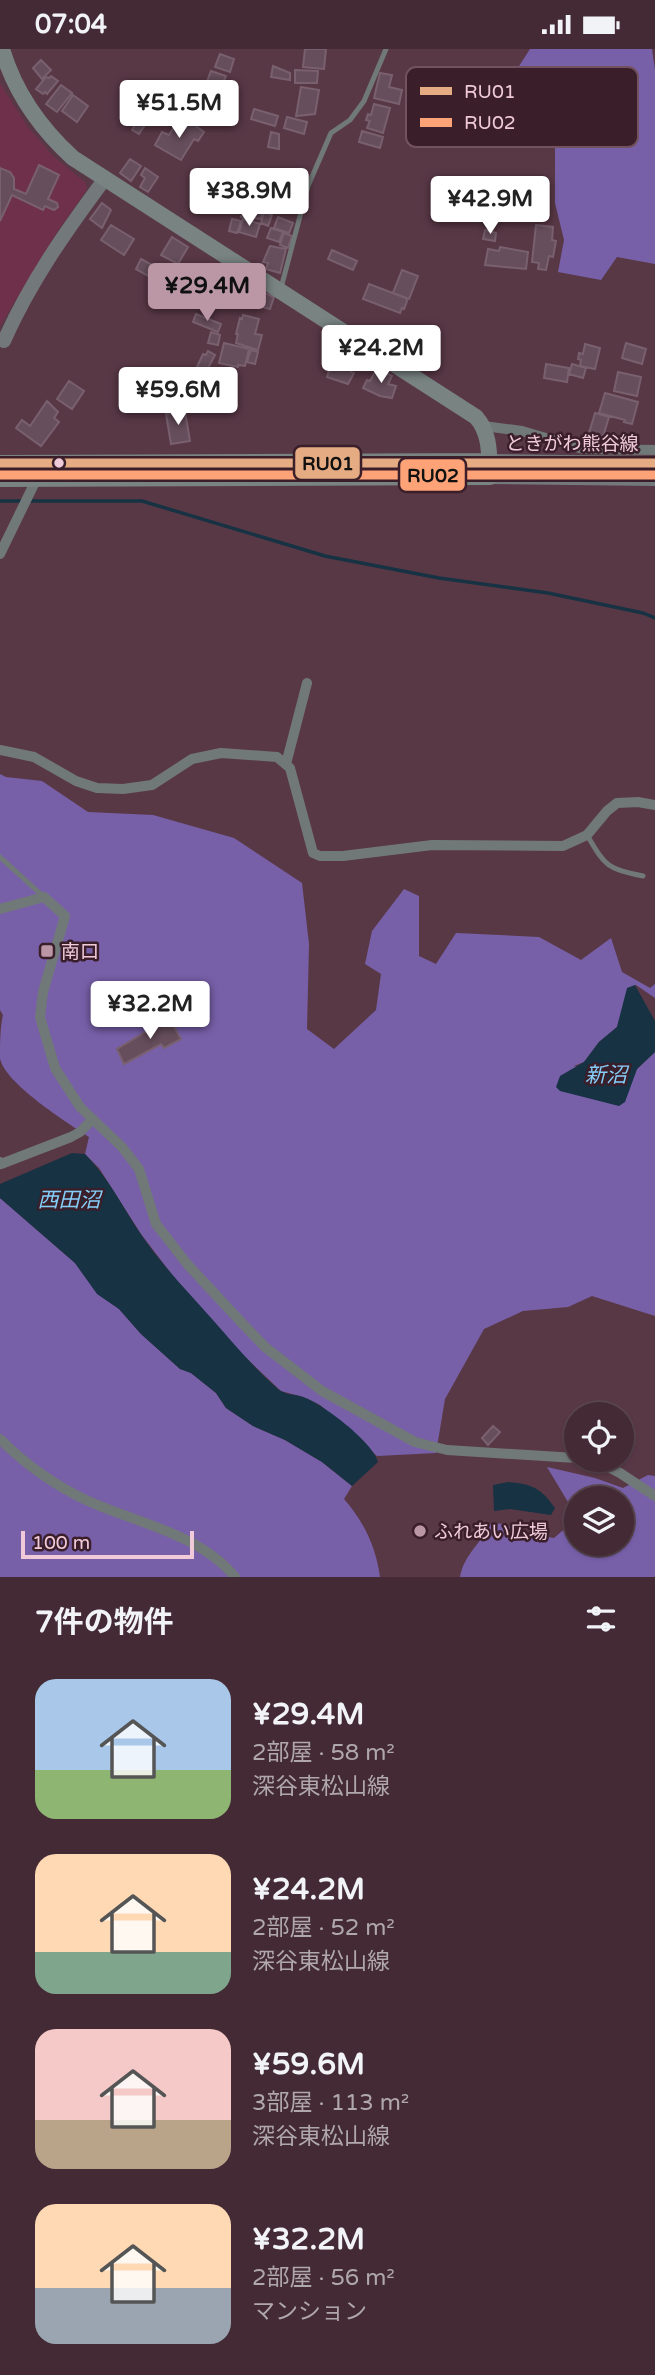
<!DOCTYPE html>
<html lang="ja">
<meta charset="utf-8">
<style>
body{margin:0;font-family:"Varela Round","Noto Sans JP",sans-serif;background:#4a323c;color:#f1f3f6;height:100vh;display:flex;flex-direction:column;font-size:26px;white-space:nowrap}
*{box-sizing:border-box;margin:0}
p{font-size:23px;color:#afa7ac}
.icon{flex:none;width:38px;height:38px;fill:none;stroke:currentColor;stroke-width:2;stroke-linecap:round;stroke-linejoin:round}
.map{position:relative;height:1528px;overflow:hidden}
.panel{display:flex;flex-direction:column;background:#432a34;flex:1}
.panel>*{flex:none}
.buttons{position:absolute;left:564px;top:1353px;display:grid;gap:14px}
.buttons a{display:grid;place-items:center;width:70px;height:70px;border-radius:50%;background:#432a34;box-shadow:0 2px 5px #0004,0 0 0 2px #5b464f;font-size:35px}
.scale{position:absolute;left:21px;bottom:18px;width:173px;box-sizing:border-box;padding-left:7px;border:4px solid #f0cad8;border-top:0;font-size:19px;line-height:24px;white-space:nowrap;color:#f0cad8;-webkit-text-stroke:5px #3a1f2a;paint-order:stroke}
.price{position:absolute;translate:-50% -60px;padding:0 16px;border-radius:7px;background:#fff;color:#222;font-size:23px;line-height:46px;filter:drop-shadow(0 2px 4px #0008)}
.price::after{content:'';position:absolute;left:50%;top:42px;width:21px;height:16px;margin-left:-10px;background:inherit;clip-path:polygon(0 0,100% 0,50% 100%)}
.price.on{background:#bb97a5;color:#111}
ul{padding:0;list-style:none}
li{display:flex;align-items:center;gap:21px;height:175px;padding:0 35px}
li span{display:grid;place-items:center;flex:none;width:196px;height:140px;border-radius:21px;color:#555}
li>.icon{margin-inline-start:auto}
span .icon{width:84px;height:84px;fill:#fffc;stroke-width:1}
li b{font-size:30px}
h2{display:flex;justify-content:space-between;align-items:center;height:84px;padding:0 35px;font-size:30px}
.status{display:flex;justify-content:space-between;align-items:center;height:49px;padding:0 35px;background:#432a34;direction:ltr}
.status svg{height:19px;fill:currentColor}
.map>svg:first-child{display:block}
.built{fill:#6f304c}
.forest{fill:#7860a9;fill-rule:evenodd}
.water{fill:#163243}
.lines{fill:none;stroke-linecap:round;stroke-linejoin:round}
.stream{stroke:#163243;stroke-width:3.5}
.building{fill:#674e5c;stroke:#79606f;stroke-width:2}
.lane{stroke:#707977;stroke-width:5}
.street{stroke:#707977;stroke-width:10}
.secondary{stroke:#73797a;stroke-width:14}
.primary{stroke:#788382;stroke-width:16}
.bus-1-casing{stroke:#3a1f2a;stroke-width:14}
.bus-2-casing{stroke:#3a1f2a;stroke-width:14}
.bus-1{stroke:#e5ac83;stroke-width:9}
.bus-2{stroke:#fea277;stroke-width:9}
.bus-dot{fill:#f0cad8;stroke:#3a1f2a;stroke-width:2.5}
.poi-dot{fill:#bb97a5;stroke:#3a1f2a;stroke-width:2.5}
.labels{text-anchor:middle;stroke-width:5;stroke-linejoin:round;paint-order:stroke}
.street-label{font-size:19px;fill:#f0cad8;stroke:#3a1f2a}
.poi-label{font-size:19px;fill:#f0cad8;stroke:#3a1f2a;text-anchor:start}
.water-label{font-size:21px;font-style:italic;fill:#85cef8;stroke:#3a1f2a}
.key{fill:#3a1f2a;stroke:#71525e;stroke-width:2}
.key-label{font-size:19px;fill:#f0cad8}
.line-badge{stroke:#3a1f2a;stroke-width:2.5}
.pale-badge-label{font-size:19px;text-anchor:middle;font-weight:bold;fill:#111}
</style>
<div class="status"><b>07:04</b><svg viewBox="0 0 49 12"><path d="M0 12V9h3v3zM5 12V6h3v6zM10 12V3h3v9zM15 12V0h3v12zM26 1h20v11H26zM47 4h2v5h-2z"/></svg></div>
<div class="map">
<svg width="655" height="1528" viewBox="0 0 655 1528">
<rect width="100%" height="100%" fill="#593846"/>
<path class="built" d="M0 34 27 77 53 107 86 134 87 140 55 186 0 277Z"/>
<path class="forest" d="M530 0H652L655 21V215L617 208 601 231 558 223 564 191 555 154V96L523 59 512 49 514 25Z
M0 725 6 728 42 732 88 763 153 766 234 789 302 834 309 895 307 980 334 1000 376 961 381 925 365 915 372 882 404 840 419 847V907L436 915 456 884 539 888 581 911 611 889 622 923 650 939 655 935V949L636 936 628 939 617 978 599 993 584 1013 574 1017 631 1035 637 1020 655 1003V1267L592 1247 568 1258 523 1262 484 1280 445 1350 436 1404 377 1407 320 1356 303 1348 281 1342 244 1307 173 1227 141 1185 99 1119 85 1105 89 1088C68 1074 4 1034 0 1009 0 996 0 979 3 966L0 961Z
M0 1149 75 1214 97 1244 119 1260 141 1285 180 1320 191 1324 216 1344 226 1359 253 1377 285 1391 322 1413 352 1437 344 1450C364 1473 376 1498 380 1528H0Z
M547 1418 595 1429 623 1439 648 1426 655 1427V1528H460C464 1505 482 1494 491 1474L504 1475 523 1484 554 1489 569 1476 568 1453ZM576 1449H621V1494H576Z"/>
<path class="water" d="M635 936 655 972V1003L637 1020 625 1053 619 1057 560 1042 556 1038 560 1027 584 1013 599 993 617 978 627 939Z
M72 1104 85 1105C108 1128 122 1157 140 1184 161 1215 187 1242 212 1270 233 1294 254 1319 278 1340 285 1346 295 1345 303 1348 322 1354 374 1394 378 1413L352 1437 322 1413 285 1391 253 1377 226 1359 216 1344 191 1324 180 1320 141 1285 119 1260 97 1245 75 1214 0 1149V1135Z
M508 1433C532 1435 541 1439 555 1459L551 1466 510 1460 494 1462 493 1436Z"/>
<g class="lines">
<path class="stream" d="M0 452H142L325 507 439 529 548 544 643 564 655 569"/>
</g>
<path class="building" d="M305 0H326L324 20 303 18Z
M220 5 234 10 230 23 215 18Z
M41 11 51 21 42 30 33 19Z
M273 17 290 24V31L271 28Z
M295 21 318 22 317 34H295Z
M211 22 226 27 223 34 227 35 219 55 201 48Z
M380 24 392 26 389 38 402 41 399 55 374 49Z
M51 27 58 32 47 45 45 43 43 45 36 40 46 28 49 29Z
M61 36 72 44 57 63 46 55Z
M301 38 319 41 315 65 296 67Z
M154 41 166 48 162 55 150 48Z
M73 46 88 57 77 73 62 62Z
M166 51 178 59 170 72 155 62 159 55 162 57Z
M148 54 155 59 147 72 140 68Z
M374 55 390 59 383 84 367 79 370 72 366 71 368 65 371 66Z
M254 60 278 67 275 77 251 70Z
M140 68 147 73 139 85 132 81Z
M287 68 307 73 304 85 284 79Z
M189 72 204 83 198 92 194 90 181 111 155 96 162 83 169 86 175 76 184 81Z
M362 82 383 88 380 99 359 93Z
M271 83 279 85V100L268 98Z
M130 110 141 117 131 132 120 124Z
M39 116 59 126 48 150 57 154 58 158 54 161 45 157 43 161 12 146 0 172V119L10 123 14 129V140L26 145Z
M145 119 158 128 148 143 140 138 145 129 141 126Z
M246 145 260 148 259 155 264 156 261 170 241 168Z
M102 154 111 161 102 179 90 170Z
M264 163 272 166 268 177 261 174Z
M278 168 293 174 289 184 274 179Z
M232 170 241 172 237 184 229 182Z
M243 170 260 175 256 188 239 183Z
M111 176 134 190 124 206 101 191Z
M536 176 553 178 552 191 556 192 553 208 549 207 546 221 538 220 539 214 532 213Z
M271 179 283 183 279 193 267 189Z
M485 181 496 184 495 192 483 190Z
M284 184 292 187 288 199 280 196Z
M172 188 188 198 178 215 161 206Z
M270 197 286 200 280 224 266 220 268 214 263 213Z
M500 198 528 203 526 220 485 216 488 200 499 202Z
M332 201 357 212 353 221 328 210Z
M141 210 163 222 157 232 136 220Z
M402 221 418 227 409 250 393 244Z
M240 233 274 248 270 260 233 250Z
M369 235 406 249 407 252 404 260 402 259 400 264 363 250Z
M196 265 221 275 218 283 193 273Z
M243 266 259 270 255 285 262 286 258 301 236 294 238 285H236L240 269 242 270Z
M211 283 220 286 218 296 208 294Z
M224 294 249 300 245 317 238 316V318L219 314Z
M626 294 646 300 642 315 622 309Z
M585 295 600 299 595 320 580 317 581 311 578 310 579 304 583 305Z
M251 301 258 303 255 315 247 313Z
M344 301 356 305 350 317 353 318 351 323 354 324 348 335 327 328 330 318 338 320 340 314 343 315Z
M208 302 215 306 205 325 196 320 203 305 206 306Z
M546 315 569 319 567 333 544 329Z
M572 315 586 319 583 329 569 325Z
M377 319 392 327 388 335 396 337 392 349 380 347 363 339 367 331 370 332Z
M618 323 641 328 637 347 614 342Z
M69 332 84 342 72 360 57 350Z
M605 344 638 353 632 375 624 373 625 371 599 364Z
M47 352 58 363 54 369 59 373 41 397 16 379 22 371 30 377Z
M184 357 190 392 171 395 166 365 179 363 178 358Z
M595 364 609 368 603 388 589 384Z
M169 969 181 990 164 999 161 995 124 1015 117 1000Z
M493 1377 500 1383 488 1396 482 1389Z"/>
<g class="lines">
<path class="lane" d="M281 239 308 137 331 84 350 71 364 52 386 0
M587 786C606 818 606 819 643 827
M0 808 44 848"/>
<path class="street" d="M484 377 522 382 583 400 655 401
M0 505 38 427
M0 701 34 708 76 732 97 739 123 740 152 736 192 710 221 704 277 708 290 719 313 804 320 807H343L432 796 563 797 587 786 607 762 617 754 638 753 655 756
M286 715 307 634
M0 860 44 848 65 867 43 943 40 968 55 1019 80 1058 122 1098 139 1120 156 1175 188 1216 241 1273 265 1298 322 1342 415 1393 447 1401 576 1409
M0 1113 1 1115 71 1088 80 1083 93 1070
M0 1390C25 1415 56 1437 88 1452 137 1474 200 1485 235 1528
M593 1410 620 1424 655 1447"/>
<path class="secondary" d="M4 292C30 233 66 182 104 131
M489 412 655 414
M490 428 655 430"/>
<path class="primary" d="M0 414 489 412
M0 430 490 428C489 407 491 385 476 368L73 109C39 78 15 44 2 0"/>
<g class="bus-1-casing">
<path id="bus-1" d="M0 414H655"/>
</g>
<g class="bus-2-casing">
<path id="bus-2" d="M0 426H655"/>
</g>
<use href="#bus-1" class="bus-1"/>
<use href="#bus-2" class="bus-2"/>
</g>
<circle class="bus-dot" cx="59" cy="414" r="6"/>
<g class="poi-dot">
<rect x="40" y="895" width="14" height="14" rx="3.5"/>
<circle cx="420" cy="1482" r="7"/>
</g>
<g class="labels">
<g class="street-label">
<text x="572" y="401">ときがわ熊谷線</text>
</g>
<g class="poi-label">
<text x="61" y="909">南口</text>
<text x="434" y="1489">ふれあい広場</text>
</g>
<g class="water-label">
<text x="606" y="1033">新沼</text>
<text x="69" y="1158">西田沼</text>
</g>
</g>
<rect x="406" y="18" width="232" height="80" rx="10" class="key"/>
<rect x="420" y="38" width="32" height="8" fill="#e5ac83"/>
<rect x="420" y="69" width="32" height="9" fill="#fea277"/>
<g class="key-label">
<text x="464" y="49">RU01</text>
<text x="464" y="80">RU02</text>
</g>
<g class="line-badge">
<rect x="294" y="397" width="67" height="34" rx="7" fill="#e5ac83"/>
<rect x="399" y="409" width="67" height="34" rx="7" fill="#fea277"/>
</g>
<g class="pale-badge-label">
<text x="328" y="421">RU01</text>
<text x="433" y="433">RU02</text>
</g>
</svg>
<div class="buttons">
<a><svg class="icon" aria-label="locate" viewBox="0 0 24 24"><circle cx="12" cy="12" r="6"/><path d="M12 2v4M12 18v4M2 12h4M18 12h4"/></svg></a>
<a><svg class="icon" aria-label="layers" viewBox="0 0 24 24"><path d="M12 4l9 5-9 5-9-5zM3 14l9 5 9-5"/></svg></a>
</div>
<div class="scale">100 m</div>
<b class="price" style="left:179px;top:91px">¥51.5M</b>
<b class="price" style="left:249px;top:179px">¥38.9M</b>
<b class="price" style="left:490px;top:187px">¥42.9M</b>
<b class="price on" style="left:207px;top:274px">¥29.4M</b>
<b class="price" style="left:381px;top:336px">¥24.2M</b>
<b class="price" style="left:178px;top:378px">¥59.6M</b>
<b class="price" style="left:150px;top:992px">¥32.2M</b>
</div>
<section class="panel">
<h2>7件の物件<svg class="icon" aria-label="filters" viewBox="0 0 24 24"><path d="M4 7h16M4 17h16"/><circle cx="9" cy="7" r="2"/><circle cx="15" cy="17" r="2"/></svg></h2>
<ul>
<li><span style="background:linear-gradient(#a9c7e8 65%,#8fb573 0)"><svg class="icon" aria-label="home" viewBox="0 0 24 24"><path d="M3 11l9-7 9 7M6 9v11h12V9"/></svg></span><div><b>¥29.4M</b><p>2部屋 · 58 m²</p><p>深谷東松山線</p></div></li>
<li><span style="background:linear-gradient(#ffd9b3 70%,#7fa58c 0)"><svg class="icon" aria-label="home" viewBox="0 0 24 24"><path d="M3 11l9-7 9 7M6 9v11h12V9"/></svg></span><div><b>¥24.2M</b><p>2部屋 · 52 m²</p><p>深谷東松山線</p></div></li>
<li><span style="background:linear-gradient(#f6c9c9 65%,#b9a48a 0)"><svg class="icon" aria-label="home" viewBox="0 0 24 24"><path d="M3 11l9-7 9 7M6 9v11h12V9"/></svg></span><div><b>¥59.6M</b><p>3部屋 · 113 m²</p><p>深谷東松山線</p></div></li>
<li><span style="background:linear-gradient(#ffd9b3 60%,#9aa5b1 0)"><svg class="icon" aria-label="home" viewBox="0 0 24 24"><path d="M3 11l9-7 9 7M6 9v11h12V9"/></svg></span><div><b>¥32.2M</b><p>2部屋 · 56 m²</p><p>マンション</p></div></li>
</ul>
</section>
